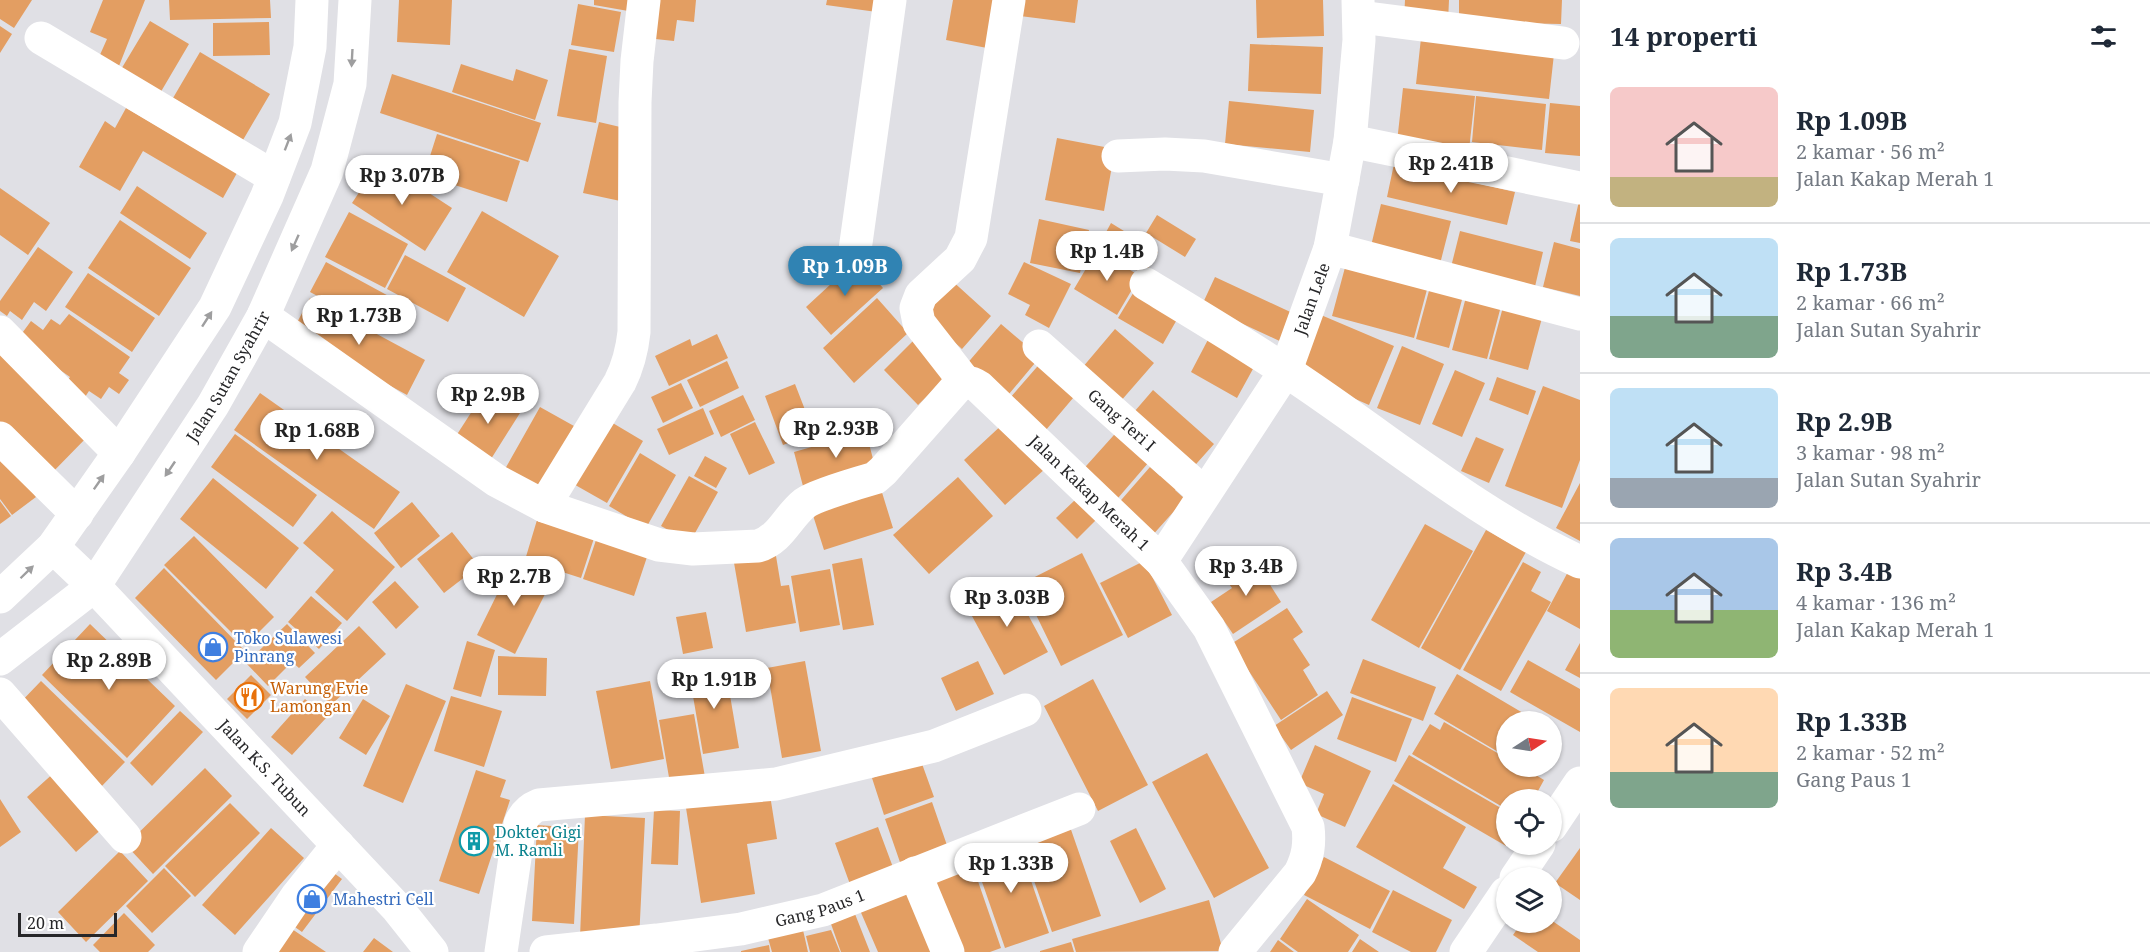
<!DOCTYPE html>
<html lang="id">
<meta charset="utf-8">
<style>
body{margin:0;font-family:"Noto Serif",serif;background:#f2f2f3;color:#1f2937;height:100vh;display:flex;flex-direction:column;font-size:22px;white-space:nowrap}
*{box-sizing:border-box;margin:0}
p{font-size:20px;color:#747a83}
.icon{flex:none;width:33px;height:33px;fill:none;stroke:currentColor;stroke-width:2;stroke-linecap:round;stroke-linejoin:round}
.map{position:relative;flex:1;overflow:hidden}
.sheet{display:flex;flex-direction:column;background:#fff;width:570px}
.sheet>*{flex:none}
.needle{width:39px;rotate:78deg}
.tools{position:absolute;left:1496px;top:711px;display:grid;gap:12px}
.tools a{display:grid;place-items:center;width:66px;height:66px;border-radius:50%;background:#fff;box-shadow:0 2px 4px #0004;font-size:30px}
.scale{position:absolute;left:18px;bottom:15px;width:99px;box-sizing:border-box;padding-left:6px;border:3px solid #272729;border-top:0;font-size:16px;line-height:21px;white-space:nowrap;color:#272729;-webkit-text-stroke:4px #fff;paint-order:stroke}
.price{position:absolute;translate:-50% -51px;padding:0 14px;border-radius:21px;background:#fff;color:#222;font-size:20px;line-height:39px;filter:drop-shadow(0 2px 3px #0008)}
.price::after{content:'';position:absolute;left:50%;top:36px;width:18px;height:14px;margin-left:-9px;background:inherit;clip-path:polygon(0 0,100% 0,50% 100%)}
.price.active{background:#3083b3;color:#fff}
ul{padding:0;list-style:none}
li{display:flex;align-items:center;gap:18px;height:150px;padding:0 30px}
li+li{border-top:2px solid #e0e1e3}
li span{display:grid;place-items:center;flex:none;width:168px;height:120px;border-radius:9px;color:#555}
li>.icon{margin-inline-start:auto}
span .icon{width:72px;height:72px;fill:#fffc;stroke-width:1}
li b{font-size:26px}
h2{display:flex;justify-content:space-between;align-items:center;height:72px;padding:0 30px;font-size:26px}
main{display:flex;flex:1;min-height:0}
.map>svg:first-child{display:block}
.building{fill:#e39e62}
.lines{fill:none;stroke-linecap:round;stroke-linejoin:round}
.minor{stroke:#fff;stroke-width:33}
.tertiary{stroke:#fff;stroke-width:33}
.oneway{fill:#9e9e9f}
.labels{text-anchor:middle;stroke-width:4.5;stroke-linejoin:round;paint-order:stroke}
.street-label{font-size:16px;fill:#272729;stroke:#fff}
.shop-label{font-size:16px;fill:#366cbe;stroke:#fff;text-anchor:start}
.food-label{font-size:16px;fill:#c56008;stroke:#fff;text-anchor:start}
.culture-label{font-size:16px;fill:#0d838f;stroke:#fff;text-anchor:start}
</style>
<main>
<div class="map">
<svg width="1580" height="952" viewBox="0 0 1580 952">
<rect width="100%" height="100%" fill="#e0e0e5"/>
<path class="building" d="M0 0H32L14 28 0 19Z
M103 0H145L119 66 99 57 107 39 90 32Z
M169 0H270L271 18 170 20Z
M399 0H452L450 45 397 42Z
M594 0H636L634 12 594 5Z
M651 0H696L694 22 677 20 674 41 646 38Z
M827 0H885L884 13 826 5Z
M953 0H996L987 48 946 40Z
M1022 0H1078L1075 23 1020 16Z
M1256 0H1323L1324 36 1257 38Z
M1405 0H1449L1448 22 1404 20Z
M1459 0H1562L1561 24 1459 22Z
M578 4 621 12 614 52 571 45Z
M150 21 189 44 159 95 120 71Z
M269 22 270 55 213 56V23Z
M0 26 12 34 0 53Z
M1421 38 1554 54 1549 99 1416 84Z
M1250 44 1323 47 1321 94 1248 91Z
M569 49 607 56 596 123 557 116Z
M200 52 270 94 243 140 173 98Z
M461 64 513 81 516 69 548 80 535 120 452 92Z
M392 74 541 123 528 162 380 113Z
M1403 88 1475 96 1469 150 1397 142Z
M1476 96 1546 104 1542 150 1472 142Z
M1229 101 1314 110 1310 152 1225 144Z
M1550 103 1580 106V156L1545 153Z
M126 108 237 173 223 198 143 151 120 191 79 167 105 121 115 128Z
M599 122 633 130 625 202 583 193Z
M437 134 520 161 507 202 424 175Z
M1057 138 1115 149 1104 211 1045 200Z
M380 161 452 208 425 251 352 203Z
M1394 164 1515 192 1507 225 1387 197Z
M137 186 207 233 190 259 120 213Z
M0 188 50 223 28 255 0 235Z
M1579 201H1580V243L1570 241Z
M1381 204 1451 221 1440 264 1371 246Z
M482 211 559 256 524 317 447 272Z
M349 212 408 244 385 288 325 257Z
M1157 215 1196 239 1185 257 1146 233Z
M1039 219 1089 230 1080 273 1030 263Z
M120 220 191 268 159 316 88 268Z
M1111 223 1158 252 1144 275 1098 247Z
M1460 231 1543 252 1534 291 1450 271Z
M1554 242 1580 249V296L1543 287Z
M38 247 73 272 46 311 34 302 22 320 10 311 7 316 0 311V301Z
M1097 250 1140 276 1117 315 1074 289Z
M405 255 466 288 448 322 387 289Z
M858 259 883 288 831 335 806 307Z
M1347 260 1429 282 1414 338 1332 316Z
M326 262 396 300 381 330 310 292Z
M1024 262 1071 284 1049 328 1025 315 1030 305 1008 294Z
M88 273 155 318 132 352 65 307Z
M1215 277 1299 316 1286 344 1202 305Z
M949 278 991 316 962 349 920 311Z
M1430 287 1463 296 1449 348 1416 339Z
M1135 290 1179 316 1163 344 1118 318Z
M1466 297 1501 306 1487 359 1452 350Z
M310 298 425 360 407 395 292 332Z
M877 298 908 333 854 383 823 348Z
M1503 307 1542 318 1528 370 1489 359Z
M69 314 130 357 119 373 129 380 119 394 109 387 101 399 89 391 81 403 62 389 70 377 17 340 31 321 43 330 51 319 60 325Z
M1321 315 1394 346 1369 405 1296 373Z
M1001 324 1040 357 1004 400 965 366Z
M1115 329 1154 363 1120 402 1082 368Z
M1212 332 1259 358 1237 398 1191 372Z
M717 334 728 358 669 386 655 356 690 339 692 346Z
M917 337 952 372 918 405 884 370Z
M1402 346 1444 364 1420 425 1377 408Z
M0 354 91 433 47 478 0 431Z
M1043 360 1079 391 1040 437 1003 406Z
M727 361 739 388 700 407 687 380Z
M1455 370 1485 383 1462 437 1432 424Z
M1497 377 1536 391 1528 415 1489 400Z
M681 383 693 408 663 423 651 397Z
M795 384 814 433 783 445 765 396Z
M1543 386 1580 400V460L1562 508 1505 486Z
M1153 390 1214 444 1189 472 1128 419Z
M485 391 520 413 491 459 456 436Z
M260 393 400 492 374 529 234 430Z
M743 395 755 420 721 437 709 411Z
M540 407 574 426 539 488 505 469Z
M703 408 714 434 669 455 657 429Z
M606 419 643 441 607 503 570 482Z
M755 422 775 463 749 475 730 434Z
M1005 422 1046 468 1005 505 964 460Z
M864 425 876 470 804 490 794 452 843 438 842 431Z
M1122 426 1155 455 1112 505 1078 475Z
M235 434 317 495 293 527 211 467Z
M1476 437 1504 449 1489 483 1461 471Z
M0 449 36 497 12 515 0 499Z
M640 453 676 475 646 528 609 506Z
M705 456 727 468 716 488 694 476Z
M1150 467 1160 476 1164 472 1179 486 1175 490 1185 499 1150 538 1115 507Z
M689 476 718 492 690 542 661 526Z
M958 477 993 516 929 574 893 535Z
M213 478 299 548 266 589 180 519Z
M1580 483V541L1556 528Z
M880 486 893 528 824 550 811 509Z
M1075 500 1096 520 1077 539 1056 518Z
M0 501 11 516 0 524Z
M412 502 440 536 401 568 374 533Z
M540 510 597 529 581 578 525 560Z
M332 511 395 567 347 621 315 592 334 570 303 543Z
M1425 524 1473 551 1419 648 1371 620Z
M1486 530 1526 552 1460 670 1421 648Z
M452 532 479 566 444 593 417 559Z
M194 536 274 617 245 646 164 565Z
M596 540 647 557 634 596 583 579Z
M775 550 781 586 789 585 796 623 746 632 733 557Z
M1082 553 1123 635 1061 666 1021 584Z
M862 558 874 625 843 630 832 564Z
M1253 558 1281 602 1233 634 1211 602 1232 588 1224 577Z
M514 560 552 580 515 654 477 635Z
M1144 561 1172 615 1128 638 1100 583Z
M1523 562 1541 572 1531 591 1551 602 1501 691 1463 670Z
M164 568 245 651 216 680 135 598Z
M1570 568 1580 574V629L1547 611Z
M830 569 840 625 800 632 791 576Z
M395 581 419 607 396 629 372 602Z
M1010 581 1048 652 1004 675 966 605Z
M311 596 342 623 319 649 288 622Z
M1287 608 1303 632 1293 639 1310 665 1303 670 1318 695 1281 720 1231 644Z
M706 612 713 648 683 654 676 617Z
M90 624 175 706 127 758 42 675Z
M287 624 315 653 299 668 292 662 268 686 246 663Z
M359 626 386 654 331 705 305 677Z
M467 641 495 650 481 697 453 689Z
M1580 643V678L1565 670Z
M498 656 547 658 546 696 498 695Z
M1363 659 1436 687 1423 721 1350 693Z
M1528 660 1580 689V732L1510 692Z
M805 661 821 751 782 758 767 668Z
M978 661 994 694 956 711 941 678Z
M725 666 739 748 703 754 689 673Z
M1457 674 1523 713 1518 722H1506V743L1500 753 1434 714Z
M251 675 271 695 247 719 227 699Z
M1093 679 1148 785 1098 811 1044 706Z
M41 681 125 762 100 788 16 707Z
M650 681 664 759 611 769 596 691Z
M406 684 446 701 403 803 363 786Z
M1327 691 1343 715 1291 750 1274 726Z
M451 696 502 711 484 767 434 751Z
M1352 697 1412 719 1396 762 1337 739Z
M305 699 326 718 292 755 271 737Z
M363 699 390 716 366 755 339 738Z
M180 711 203 732 152 786 130 763Z
M694 714 705 777 670 783 659 720Z
M1444 722 1506 758V766H1521L1544 780 1533 800H1506V809L1412 754 1430 724 1440 730Z
M1315 745 1371 771 1345 827 1316 814 1324 794 1299 783Z
M1207 753 1269 868 1214 898 1152 782Z
M1409 755 1506 811V846L1394 781Z
M921 761 934 797 884 815 872 778Z
M205 768 232 796 153 874 126 845Z
M476 770 506 780 500 797 510 800 479 894 439 881Z
M56 771 105 826 76 852 27 797Z
M1393 784 1466 827 1443 868 1477 887 1464 909 1356 847Z
M770 795 777 839 747 844 755 894 701 903 686 808Z
M0 799 21 832 0 847Z
M932 802 949 851 902 868 885 819Z
M230 803 260 833 195 897 165 866Z
M654 810 680 811 678 865 651 864Z
M585 815 645 818 639 940 580 937Z
M1068 821 1101 916 1052 932 1019 838Z
M537 825 579 828 574 924 532 921Z
M878 827 894 870 851 887 835 843Z
M271 828 304 858 235 935 202 905Z
M1136 828 1166 889 1140 903 1110 841Z
M1017 840 1049 933 1005 948 973 856Z
M1580 848V900L1555 883Z
M120 851 148 881 86 942 58 912Z
M1324 857 1390 891 1370 929 1304 895Z
M970 858 1001 948 990 952H955L927 873Z
M323 865 342 879 302 932 282 918Z
M164 868 191 896 152 933 126 906Z
M914 884 942 952H878L859 908Z
M1393 890 1452 920 1436 952H1411L1372 932Z
M1307 899 1359 935 1348 952H1298L1280 939Z
M1209 900 1223 951 1076 952 1072 939Z
M124 913 155 945 148 952H100L93 945Z
M855 914 870 952H841L831 924Z
M1551 920 1580 940V952H1538L1513 935 1522 922H1551Z
M286 925 326 952H268Z
M803 930 808 952H772L768 938Z
M831 930 840 952H810L806 936Z
M374 938 393 952H363Z
M1360 939 1379 952H1352Z
M1278 940 1294 952H1270Z
M1071 942 1074 952H1040V951Z
M769 945 770 952H741V951Z"/>
<g class="lines">
<g class="minor">
<path d="M1360 17 1563 43"/>
<path d="M41 38 274 177"/>
<path d="M1350 141 1580 188"/>
<path d="M1118 156 1165 154 1204 156 1343 180"/>
<path d="M1330 248 1580 314"/>
<path d="M855 250 890 0"/>
<path d="M1146 284C1207 321 1269 358 1327 399 1409 456 1489 520 1580 562"/>
<path id="s1" d="M263 316 497 481 544 506 659 545 693 549 758 546C781 539 787 517 805 503 814 496 861 482 875 478L883 471 957 387C967 381 970 381 979 387L1161 561 1209 628 1308 827C1310 844 1308 857 1300 873L1235 952"/>
<path d="M0 332 119 453"/>
<path id="s2" d="M1039 346 1204 493"/>
<path d="M965 382 919 323 916 308 921 295 960 259 971 238 1009 0"/>
<path d="M0 438 77 514"/>
<path d="M544 506 620 382C628 366 632 351 634 332L635 102 637 61 644 0"/>
<path id="s3" d="M1161 561 1286 370 1330 248 1350 141 1359 40 1358 0"/>
<path d="M0 694 125 837"/>
<path d="M1551 826 1580 783"/>
<path d="M915 873 948 952"/>
<path d="M1516 878 1539 844"/>
<path d="M259 952 297 896 338 845"/>
<path d="M501 952 520 824C524 814 529 809 539 805L776 784 934 746 1025 710"/>
<path id="s4" d="M546 952 657 940 741 929 823 910 1079 809"/>
<path d="M1466 952 1506 893"/>
</g>
<g class="tertiary">
<path id="s5" d="M53 547 94 586 397 908 432 952"/>
<path d="M0 597 53 547 119 453 215 307 267 196 295 123 310 47 312 0"/>
<path id="s6" d="M0 659 94 586 213 405 263 316 327 171 350 84 355 0"/>
</g>
</g>
<defs><path id="oneway-solid" d="M-6-.8H1V-3.2L6.5 0L1 3.2V.8H-6Z" transform="scale(1.5)"/></defs>
<g class="oneway">
<use href="#oneway-solid" transform="translate(352 58) rotate(93)"/>
<use href="#oneway-solid" transform="translate(288 142) rotate(-69)"/>
<use href="#oneway-solid" transform="translate(295 243) rotate(114)"/>
<use href="#oneway-solid" transform="translate(207 319) rotate(-57)"/>
<use href="#oneway-solid" transform="translate(170 469) rotate(124)"/>
<use href="#oneway-solid" transform="translate(99 482) rotate(-55)"/>
<use href="#oneway-solid" transform="translate(27 572) rotate(-44)"/>
</g>
<defs>
<g id="shop-ring" transform="scale(1.5)"><circle r="9.5" fill="#fff" stroke="#3f7fe0" stroke-width="1.5"/><path d="M-5-2.5h2.3a2.7 3.5 0 0 1 5.4 0H5L5.5 6h-11ZM-1.5-2.5h3a1.5 2.3 0 0 0-3 0Z" fill="#3f7fe0"/></g>
<g id="restaurant-ring" transform="scale(1.5)"><circle r="9.5" fill="#fff" stroke="#e8710a" stroke-width="1.5"/><path d="M-5-6h1v4h1v-4h1v4h1v-4h1v5L-1.5 .5V6h-2V.5L-5-1ZM5-6V6H3V1.5H1.5Q1.5-4 5-6Z" fill="#e8710a"/></g>
<g id="building-ring" transform="scale(1.5)"><circle r="9.5" fill="#fff" stroke="#0f9aa8" stroke-width="1.5"/><path d="M-4-6H4V6H1V3H-1V6H-4ZM-2.5-4.3h1.7v1.8h-1.7ZM.8-4.3h1.7v1.8H.8ZM-2.5-1h1.7V.8h-1.7ZM.8-1h1.7V.8H.8Z" fill="#0f9aa8"/></g>
</defs>
<g fill-rule="evenodd">
<use href="#shop-ring" x="213" y="647"/>
<use href="#restaurant-ring" x="249" y="697"/>
<use href="#building-ring" x="474" y="841"/>
<use href="#shop-ring" x="312" y="899"/>
</g>
<g class="labels">
<g class="street-label">
<text dy="6" stroke="none"><textPath href="#s3" startOffset="304">Jalan Lele</textPath></text>
<text dy="6" stroke="none"><textPath href="#s6" startOffset="368">Jalan Sutan Syahrir</textPath></text>
<text dy="6" stroke="none"><textPath href="#s2" startOffset="111">Gang Teri I</textPath></text>
<text dy="6" stroke="none"><textPath href="#s1" startOffset="999">Jalan Kakap Merah 1</textPath></text>
<text dy="6" stroke="none"><textPath href="#s5" startOffset="306">Jalan K.S. Tubun</textPath></text>
<text dy="6" stroke="none"><textPath href="#s4" startOffset="278">Gang Paus 1</textPath></text>
</g>
<g class="shop-label">
<text x="234" y="644">Toko Sulawesi<tspan x="234" dy="18">Pinrang</tspan></text>
<text x="333" y="905">Mahestri Cell</text>
</g>
<g class="food-label">
<text x="270" y="694">Warung Evie<tspan x="270" dy="18">Lamongan</tspan></text>
</g>
<g class="culture-label">
<text x="495" y="838">Dokter Gigi<tspan x="495" dy="18">M. Ramli</tspan></text>
</g>
</g>
</svg>
<div class="tools">
<a><svg class="needle" viewBox="-14 -14 28 28"><path d="M0-13l5 13h-10z" fill="#e53935"/><path d="M0 13l5-13h-10z" fill="#747a83"/></svg></a>
<a><svg class="icon" aria-label="locate" viewBox="0 0 24 24"><circle cx="12" cy="12" r="6"/><path d="M12 2v4M12 18v4M2 12h4M18 12h4"/></svg></a>
<a><svg class="icon" aria-label="layers" viewBox="0 0 24 24"><path d="M12 4l9 5-9 5-9-5zM3 14l9 5 9-5"/></svg></a>
</div>
<div class="scale">20 m</div>
<b class="price" style="left:1451px;top:194px">Rp 2.41B</b>
<b class="price" style="left:402px;top:206px">Rp 3.07B</b>
<b class="price" style="left:1107px;top:282px">Rp 1.4B</b>
<b class="price active" style="left:845px;top:297px">Rp 1.09B</b>
<b class="price" style="left:359px;top:346px">Rp 1.73B</b>
<b class="price" style="left:488px;top:425px">Rp 2.9B</b>
<b class="price" style="left:836px;top:459px">Rp 2.93B</b>
<b class="price" style="left:317px;top:461px">Rp 1.68B</b>
<b class="price" style="left:1246px;top:597px">Rp 3.4B</b>
<b class="price" style="left:514px;top:607px">Rp 2.7B</b>
<b class="price" style="left:1007px;top:628px">Rp 3.03B</b>
<b class="price" style="left:109px;top:691px">Rp 2.89B</b>
<b class="price" style="left:714px;top:710px">Rp 1.91B</b>
<b class="price" style="left:1011px;top:894px">Rp 1.33B</b>
</div>
<section class="sheet">
<h2>14 properti<svg class="icon" aria-label="filters" viewBox="0 0 24 24"><path d="M4 7h16M4 17h16"/><circle cx="9" cy="7" r="2"/><circle cx="15" cy="17" r="2"/></svg></h2>
<ul>
<li><span style="background:linear-gradient(#f6c9c9 75%,#c2b280 0)"><svg class="icon" aria-label="home" viewBox="0 0 24 24"><path d="M3 11l9-7 9 7M6 9v11h12V9"/></svg></span><div><b>Rp 1.09B</b><p>2 kamar · 56 m²</p><p>Jalan Kakap Merah 1</p></div></li>
<li><span style="background:linear-gradient(#bfe0f5 65%,#7fa58c 0)"><svg class="icon" aria-label="home" viewBox="0 0 24 24"><path d="M3 11l9-7 9 7M6 9v11h12V9"/></svg></span><div><b>Rp 1.73B</b><p>2 kamar · 66 m²</p><p>Jalan Sutan Syahrir</p></div></li>
<li><span style="background:linear-gradient(#bfe0f5 75%,#9aa5b1 0)"><svg class="icon" aria-label="home" viewBox="0 0 24 24"><path d="M3 11l9-7 9 7M6 9v11h12V9"/></svg></span><div><b>Rp 2.9B</b><p>3 kamar · 98 m²</p><p>Jalan Sutan Syahrir</p></div></li>
<li><span style="background:linear-gradient(#a9c7e8 60%,#8fb573 0)"><svg class="icon" aria-label="home" viewBox="0 0 24 24"><path d="M3 11l9-7 9 7M6 9v11h12V9"/></svg></span><div><b>Rp 3.4B</b><p>4 kamar · 136 m²</p><p>Jalan Kakap Merah 1</p></div></li>
<li><span style="background:linear-gradient(#ffd9b3 70%,#7fa58c 0)"><svg class="icon" aria-label="home" viewBox="0 0 24 24"><path d="M3 11l9-7 9 7M6 9v11h12V9"/></svg></span><div><b>Rp 1.33B</b><p>2 kamar · 52 m²</p><p>Gang Paus 1</p></div></li>
</ul>
</section>
</main>
